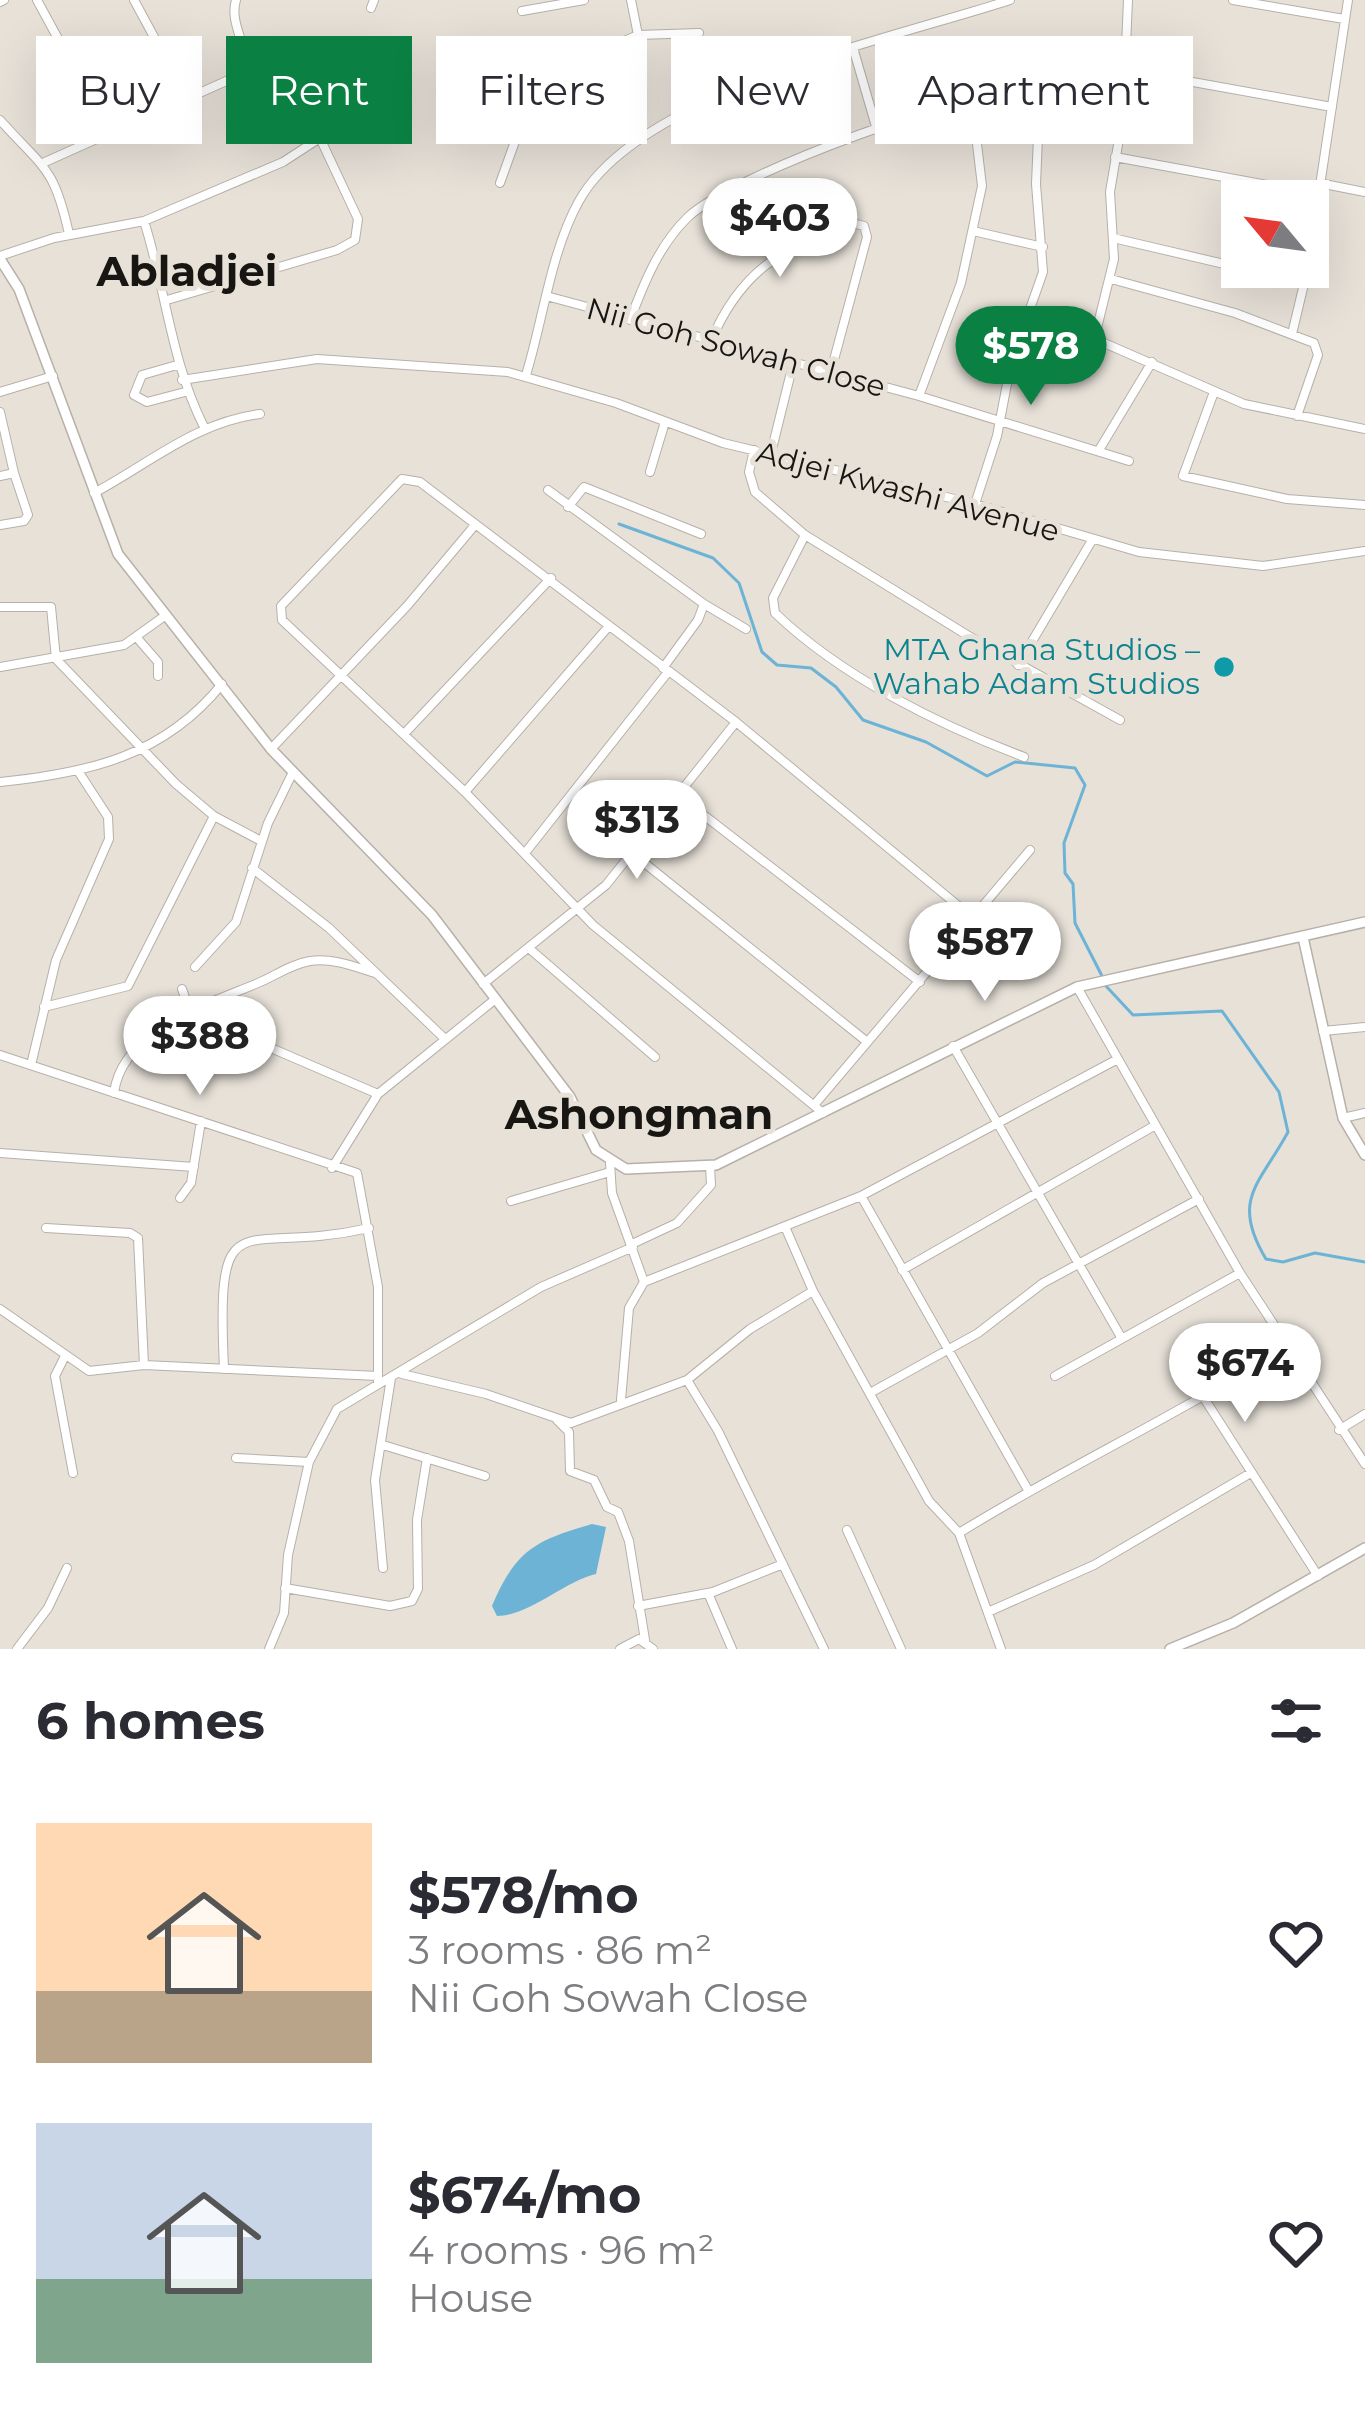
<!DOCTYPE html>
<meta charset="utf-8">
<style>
body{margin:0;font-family:Montserrat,sans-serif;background:#f2f2f3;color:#2b2b33;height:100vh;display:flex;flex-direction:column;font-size:45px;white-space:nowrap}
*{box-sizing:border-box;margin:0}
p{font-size:39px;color:#7c7c81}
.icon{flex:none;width:66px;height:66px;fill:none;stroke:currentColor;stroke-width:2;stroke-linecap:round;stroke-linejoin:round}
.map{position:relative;height:1649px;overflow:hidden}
.drawer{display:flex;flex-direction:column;background:#fff;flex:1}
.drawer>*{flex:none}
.hud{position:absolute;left:36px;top:36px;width:1293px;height:108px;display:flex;gap:24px}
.needle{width:78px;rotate:299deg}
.tools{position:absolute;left:1221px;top:180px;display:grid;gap:24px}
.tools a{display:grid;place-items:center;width:108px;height:108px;border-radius:0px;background:#fff;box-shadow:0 12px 48px #0002;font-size:60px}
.price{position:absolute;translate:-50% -102px;padding:0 27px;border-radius:42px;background:#fff;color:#222;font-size:39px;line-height:78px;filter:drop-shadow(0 3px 6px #0008)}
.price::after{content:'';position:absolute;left:50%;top:72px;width:36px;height:27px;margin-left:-18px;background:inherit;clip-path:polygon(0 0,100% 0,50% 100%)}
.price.active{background:#0b8043;color:#fff}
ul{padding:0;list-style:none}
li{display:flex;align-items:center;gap:36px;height:300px;padding:0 36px}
li span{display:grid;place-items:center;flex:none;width:336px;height:240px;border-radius:0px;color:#555}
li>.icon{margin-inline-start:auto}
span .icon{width:144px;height:144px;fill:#fffc;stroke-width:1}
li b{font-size:51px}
h2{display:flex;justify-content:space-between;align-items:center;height:144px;padding:0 36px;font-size:51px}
.chip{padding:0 42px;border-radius:0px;background:#fff;box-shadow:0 12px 48px #0002;font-size:42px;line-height:108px}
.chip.active{background:#0b8043;color:#fff}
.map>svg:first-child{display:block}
.water{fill:#6cb3d6}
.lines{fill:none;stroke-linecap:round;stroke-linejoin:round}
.stream{stroke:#6cb3d6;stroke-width:3}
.minor-casing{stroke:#b7b0a8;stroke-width:10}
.tertiary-casing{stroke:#b7b0a8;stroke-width:12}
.minor{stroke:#fff;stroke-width:8}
.tertiary{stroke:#fff;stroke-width:9}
.culture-dot{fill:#0f9aa8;stroke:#e7e1d8;stroke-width:4.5}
.labels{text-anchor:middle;stroke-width:10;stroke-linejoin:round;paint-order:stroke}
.street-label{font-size:30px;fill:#181613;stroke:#e7e1d8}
.culture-label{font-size:30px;fill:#0d838f;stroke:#e7e1d8;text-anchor:end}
.district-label{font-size:42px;font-weight:bold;fill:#181613;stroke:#e7e1d8}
</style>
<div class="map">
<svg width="1365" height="1649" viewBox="0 0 1365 1649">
<rect width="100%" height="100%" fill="#e7e1d8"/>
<path class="water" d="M592 1524 606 1527 596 1574C563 1582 529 1616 497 1616L492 1606C516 1550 534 1541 592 1524Z"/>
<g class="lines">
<path class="stream" d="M619 524 713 558 739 583 762 652 777 665 811 668 836 687 863 720 926 742 987 776 1015 762 1075 768 1085 785 1064 843 1065 873 1073 884 1075 923 1102 976
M1105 985 1133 1015 1222 1011 1279 1092 1288 1132C1260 1184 1230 1199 1266 1259L1283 1262 1315 1253 1365 1262"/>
<g class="minor-casing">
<path id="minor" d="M37 0 68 57 98 137
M134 0 187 98
M1233 0 1344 19
M0 2 4 0
M371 8 374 0
M522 11 584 0
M638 35 699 33
M854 51 877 130
M1126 70 1332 107
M482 103 638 35 631 0
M0 120C44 169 54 166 69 234
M1115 157 1322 195
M45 162 242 74C253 50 228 26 236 0
M500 183 526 111 525 88
M1324 184 1365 192
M144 221C166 290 171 362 204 427
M973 231 1043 247
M1113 238 1237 267
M0 256 54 238 144 221 283 162 320 138
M1308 265 1348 0
M1111 279 1235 313 1314 343 1318 355 1297 416
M550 297 919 396 1129 461
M167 300 337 250 355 240 358 219 320 138 376 94
M1033 312 1244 404 1365 429
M630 320C644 283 659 245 688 217 735 173 977 85 1040 89L1036 184 1043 272 1011 363 997 436 975 504
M1292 334 1308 267
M1095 336 1114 259 1110 192 1123 115 1128 0
M710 343C740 271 781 248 852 223L864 226 867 237 831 371
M177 365 142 375 134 395 147 402 185 392
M526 375C543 320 551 251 579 201 640 91 895 38 1010 0
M182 380 317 359 508 372 616 403 723 443 975 504 1139 552 1263 566 1365 551
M0 392 53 376
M1214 392 1183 476 1287 499 1365 505
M919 396 961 283 982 186 972 102
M0 412 14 473 0 476
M754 450 749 472 755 492 805 535 967 635 1120 720
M1099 450 1152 362
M771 453 793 364
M650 472 665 422
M548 490 704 604 698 620 663 668
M94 493C150 463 196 422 260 414
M568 507 584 487 701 534
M0 525 24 521 28 515 14 473
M805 535 773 598 775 613C842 677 939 725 1024 757
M704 604 746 629
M0 607H51L56 659 176 784 214 816 261 841
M138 639 158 662V676
M1018 665 1091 542
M0 667 124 645 166 615
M404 734 551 578
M271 749 407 606 475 525
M0 782C89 773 164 756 222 684
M465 792 609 626
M679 796 920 982
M525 853 668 672
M632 853 866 1041
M252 868 329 928 444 1038
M531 950 655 1057
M195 967 236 922 268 823 292 774
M483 984 606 885 736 722
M1077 987 1240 1273 1365 1464
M182 989 190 1012
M44 1007 128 986 214 816
M199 1007 257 1042 378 1094
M1323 1031 1365 1027
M953 1046 1121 1337
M0 1055 357 1173 378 1287V1384
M31 1065 56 960 109 839 108 817 80 774
M114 1093C122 1030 208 1004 258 983 275 976 291 964 310 961 333 958 353 966 375 973
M815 1104 1030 850
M823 1113 593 925 465 792 282 620 281 606 402 479 420 482 736 722 973 918
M1343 1118 1365 1113
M0 1153 194 1167
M610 1163 612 1193 644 1282
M332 1168 378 1094 493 1001
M861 1196 1028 1490
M180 1198 191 1183 201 1121
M511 1201 610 1172
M46 1228 130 1233 138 1238 144 1365
M786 1229 813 1291 929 1501 959 1533 1001 1649
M632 1244 677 1223 711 1185 710 1166
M902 1270 1154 1126
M0 1309 89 1371 144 1365 378 1376
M64 1358 55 1376 73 1473
M224 1369C216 1192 239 1258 369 1228
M402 1374 486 1394 571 1423 687 1380 750 1329 813 1291
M1055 1376 1240 1273
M687 1380 718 1431 824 1649
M870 1393 978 1333 1043 1283 1199 1199
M1204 1398 1318 1576
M621 1400 629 1308 644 1282 861 1196 1116 1060
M557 1420 569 1432 570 1471 594 1480 607 1507 618 1512 629 1541 645 1640
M1339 1430 1365 1414
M383 1445 485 1476
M236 1458 309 1462
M847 1530 901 1649
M959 1533C1067 1466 1182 1414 1288 1344
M383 1568 375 1480 391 1378
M285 1588 390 1606 412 1601 418 1589 417 1520 427 1458
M708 1593 732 1649
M638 1606 713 1592 783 1564
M988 1612 1094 1565 1249 1474
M17 1649 48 1608 67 1568
M269 1649 284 1613 288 1555 309 1462 337 1409 541 1287 633 1247
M620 1649 639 1639 653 1649"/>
</g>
<g class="tertiary-casing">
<path id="tertiary" d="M0 259 19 289 118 554 271 749 432 915 570 1097 596 1150 626 1169 716 1165 1077 987 1365 922
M1303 937 1343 1118 1365 1155
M1170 1649 1233 1623 1365 1548"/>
</g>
<use href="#minor" class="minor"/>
<use href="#tertiary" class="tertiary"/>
</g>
<circle class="culture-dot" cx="1224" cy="667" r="12"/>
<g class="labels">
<g class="street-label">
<text transform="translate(736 348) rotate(15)" y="10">Nii Goh Sowah Close</text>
<text transform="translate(908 492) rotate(15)" y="10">Adjei Kwashi Avenue</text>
</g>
<g class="culture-label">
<text x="1200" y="660">MTA Ghana Studios –<tspan x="1200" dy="34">Wahab Adam Studios</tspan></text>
</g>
<g class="district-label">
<text x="187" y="286">Abladjei</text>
<text x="639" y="1129">Ashongman</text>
</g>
</g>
</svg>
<div class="tools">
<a><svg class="needle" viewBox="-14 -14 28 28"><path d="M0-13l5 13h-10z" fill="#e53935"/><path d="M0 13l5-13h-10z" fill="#7c7c81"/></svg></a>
</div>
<b class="price" style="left:780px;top:280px">$403</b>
<b class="price active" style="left:1031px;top:408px">$578</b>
<b class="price" style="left:637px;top:882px">$313</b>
<b class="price" style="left:985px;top:1004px">$587</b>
<b class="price" style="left:200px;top:1098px">$388</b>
<b class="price" style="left:1245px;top:1425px">$674</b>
<div class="hud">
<a class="chip">Buy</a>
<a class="chip active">Rent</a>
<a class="chip">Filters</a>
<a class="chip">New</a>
<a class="chip">Apartment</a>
</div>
</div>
<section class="drawer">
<h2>6 homes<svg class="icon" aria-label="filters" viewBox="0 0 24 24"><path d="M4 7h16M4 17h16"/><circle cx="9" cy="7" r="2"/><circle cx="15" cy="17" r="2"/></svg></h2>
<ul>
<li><span style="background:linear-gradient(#ffd9b3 70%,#b9a48a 0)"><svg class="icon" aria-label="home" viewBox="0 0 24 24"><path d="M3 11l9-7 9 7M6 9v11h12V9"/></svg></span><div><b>$578/mo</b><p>3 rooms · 86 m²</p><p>Nii Goh Sowah Close</p></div><svg class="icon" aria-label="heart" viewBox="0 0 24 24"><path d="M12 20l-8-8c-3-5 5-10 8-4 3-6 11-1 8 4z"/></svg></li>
<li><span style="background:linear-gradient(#c9d6e8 65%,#7fa58c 0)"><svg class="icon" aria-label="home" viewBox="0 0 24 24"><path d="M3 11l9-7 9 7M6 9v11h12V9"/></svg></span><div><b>$674/mo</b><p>4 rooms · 96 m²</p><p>House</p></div><svg class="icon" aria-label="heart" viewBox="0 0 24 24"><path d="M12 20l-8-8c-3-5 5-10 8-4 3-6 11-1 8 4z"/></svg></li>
</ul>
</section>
